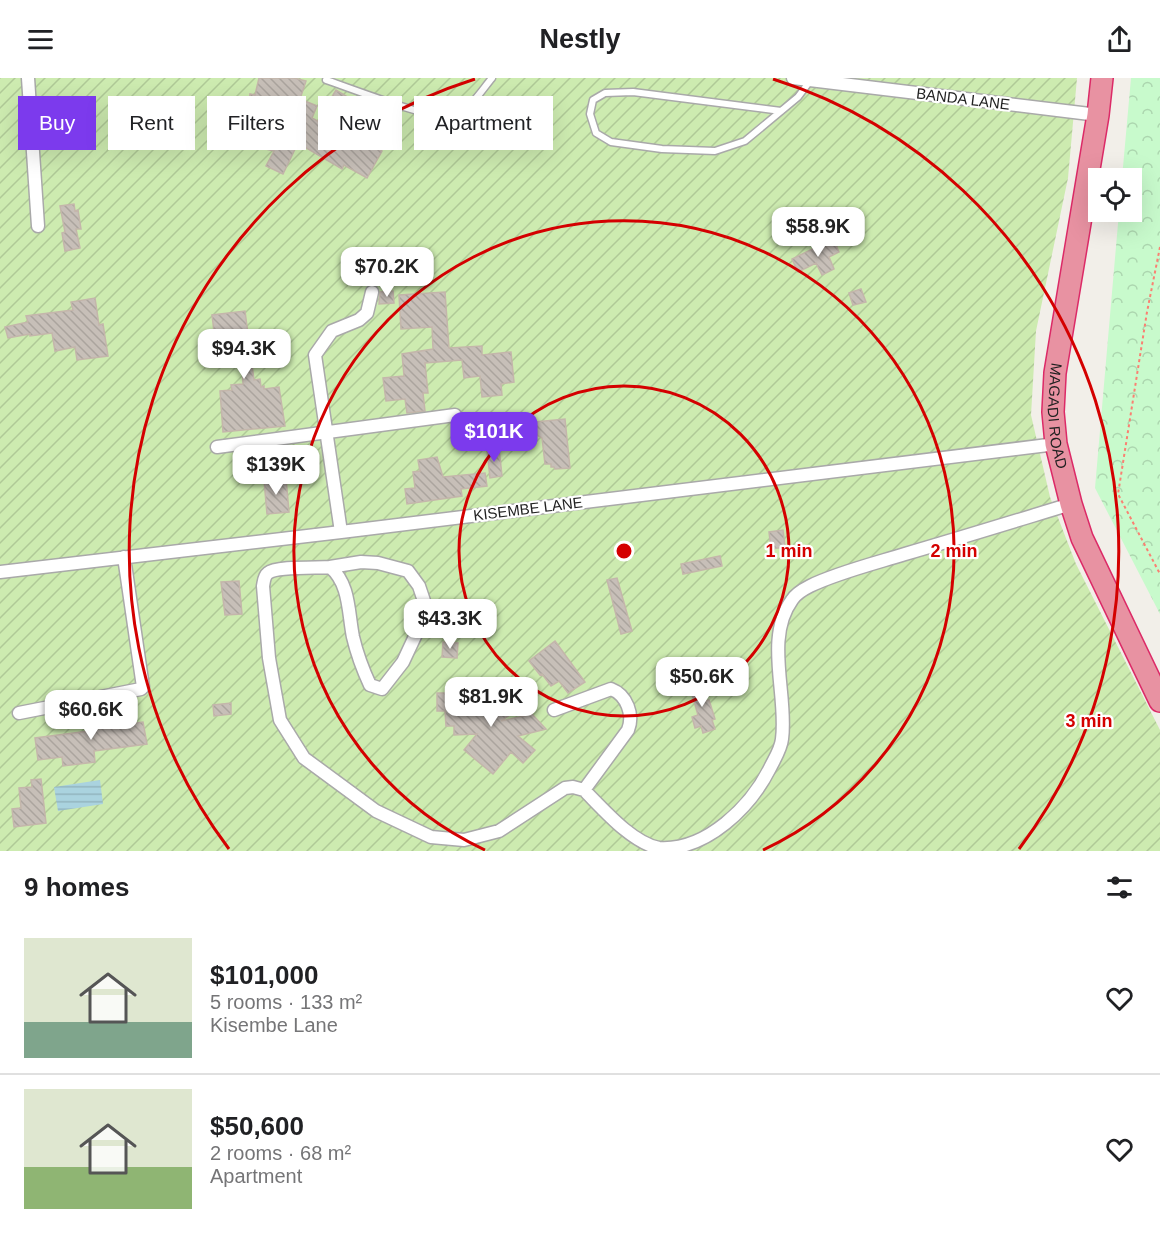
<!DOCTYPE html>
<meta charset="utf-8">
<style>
body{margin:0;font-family:Helvetica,sans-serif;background:#f2f2f2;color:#202124;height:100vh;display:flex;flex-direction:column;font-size:22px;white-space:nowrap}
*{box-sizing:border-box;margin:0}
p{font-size:20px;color:#757577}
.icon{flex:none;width:33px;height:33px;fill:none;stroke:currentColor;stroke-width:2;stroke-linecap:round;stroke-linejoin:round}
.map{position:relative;height:773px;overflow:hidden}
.drawer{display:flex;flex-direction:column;background:#fff;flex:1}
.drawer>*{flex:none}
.banner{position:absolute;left:18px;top:18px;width:600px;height:54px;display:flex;gap:12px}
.tools{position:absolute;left:1088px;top:90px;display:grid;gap:12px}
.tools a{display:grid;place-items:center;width:54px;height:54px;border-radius:0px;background:#fff;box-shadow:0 6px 24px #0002;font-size:30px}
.price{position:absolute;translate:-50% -51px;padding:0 14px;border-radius:12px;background:#fff;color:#222;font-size:20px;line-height:39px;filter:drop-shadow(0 2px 3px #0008)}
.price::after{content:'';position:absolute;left:50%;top:36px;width:18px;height:14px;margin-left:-9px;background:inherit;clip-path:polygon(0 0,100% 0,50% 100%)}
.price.active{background:#7c3aed;color:#fff}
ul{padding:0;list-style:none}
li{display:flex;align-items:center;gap:18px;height:150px;padding:0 24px}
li+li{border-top:2px solid #e0e0e0}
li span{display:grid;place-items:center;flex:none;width:168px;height:120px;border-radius:0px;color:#555}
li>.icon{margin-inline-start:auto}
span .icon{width:72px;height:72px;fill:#fffc;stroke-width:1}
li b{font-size:26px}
h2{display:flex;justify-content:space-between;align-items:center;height:72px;padding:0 24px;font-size:26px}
.pill{padding:0 21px;border-radius:0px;background:#fff;box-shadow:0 6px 24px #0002;font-size:21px;line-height:54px}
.pill.active{background:#7c3aed;color:#fff}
header{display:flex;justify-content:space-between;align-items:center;height:78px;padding:0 24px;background:#fff;font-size:27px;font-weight:600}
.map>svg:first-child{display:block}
.park{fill:url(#park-crowns)}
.garden{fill:url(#garden-furrows)}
.water{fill:url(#water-rules)}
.building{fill:url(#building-back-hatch);stroke:#c4b6ab;stroke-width:1.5}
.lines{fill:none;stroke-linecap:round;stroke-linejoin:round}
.lane-casing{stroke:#a9a9a9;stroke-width:9}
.street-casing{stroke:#a9a9a9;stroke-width:15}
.highway-casing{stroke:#dc2a67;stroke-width:24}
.path{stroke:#fa8072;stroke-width:2;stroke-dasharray:3 3;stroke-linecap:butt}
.lane{stroke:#fff;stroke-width:6}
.street{stroke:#fff;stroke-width:12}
.highway{stroke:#e892a2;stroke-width:21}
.ring{fill:none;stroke:#d40000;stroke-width:3}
.labels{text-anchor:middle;stroke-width:4.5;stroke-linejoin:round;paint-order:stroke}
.street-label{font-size:15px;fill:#222;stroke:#fff}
.centre{fill:#d40000;stroke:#fff;stroke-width:3}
.ring-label{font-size:18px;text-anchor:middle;font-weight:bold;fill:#d40000;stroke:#fff;stroke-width:4.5;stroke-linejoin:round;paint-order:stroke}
</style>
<header><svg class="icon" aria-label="menu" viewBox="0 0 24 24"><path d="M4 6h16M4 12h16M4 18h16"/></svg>Nestly<svg class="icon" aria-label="share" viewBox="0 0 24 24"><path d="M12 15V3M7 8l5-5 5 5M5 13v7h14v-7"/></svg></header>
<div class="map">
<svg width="1160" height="773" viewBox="0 0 1160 773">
<defs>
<pattern id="park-crowns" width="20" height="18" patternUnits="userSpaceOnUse" patternTransform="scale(1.5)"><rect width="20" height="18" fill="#c8facc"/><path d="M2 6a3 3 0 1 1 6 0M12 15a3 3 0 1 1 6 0" fill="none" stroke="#acd6af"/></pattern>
<pattern id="garden-furrows" width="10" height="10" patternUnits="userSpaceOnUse" patternTransform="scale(1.5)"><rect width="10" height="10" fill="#cdebb0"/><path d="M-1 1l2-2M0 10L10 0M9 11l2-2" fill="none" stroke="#b0c997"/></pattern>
<pattern id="water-rules" width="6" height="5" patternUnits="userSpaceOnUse" patternTransform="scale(1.5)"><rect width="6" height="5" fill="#aad3df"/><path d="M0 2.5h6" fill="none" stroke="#92b5bf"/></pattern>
<pattern id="building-back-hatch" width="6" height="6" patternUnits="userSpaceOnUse" patternTransform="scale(1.5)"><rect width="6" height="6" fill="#c7bfb8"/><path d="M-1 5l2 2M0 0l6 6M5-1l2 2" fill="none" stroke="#aba49e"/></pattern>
</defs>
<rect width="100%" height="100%" fill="#f2efe9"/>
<path class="park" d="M1131 0H1160V536L1095 410 1119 134H1131V100H1122Z"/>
<path class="garden" d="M0 0H1077L1068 100 1036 253 1031 337 1050 419 1076 486 1160 652V773H0Z"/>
<path class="water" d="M100 702 103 726 58 733 54 709Z"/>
<path class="building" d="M259 0H294L306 3 300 21 317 28 312 40 330 50 342 29 330 22 336 12 361 27 358 33 366 38 363 43 368 46 360 61 382 73 367 100 344 87 342 91 298 65 283 96 266 88 274 73 244 66 250 43 247 42 250 16 255 17Z
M74 126 75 133 78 132 81 151H76L80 170 65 173 62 155 65 154 60 128Z
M833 161 839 174 829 179 834 191 822 197 816 185 798 194 792 181Z
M861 211 866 224 853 227 849 215Z
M393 213 394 225 379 226 380 214Z
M445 214 449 270 482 268V277L511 274 514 304 501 306 502 317 482 319 480 298 464 300 462 282 425 285 428 315H423L425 333 407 335 405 321 386 323 383 300 404 298 402 276 433 271 432 249 401 251 399 217Z
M95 220 99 247 103 246 108 278 77 282 75 269 55 273 52 255 30 258V256L8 260 5 249 28 244 26 238 73 232 71 224Z
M245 233 254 302 260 301 261 309 264 308V311L279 309 285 348 223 354 220 313 232 312 231 307 243 306 242 284 218 287 212 237Z
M565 341 570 390 555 391 554 389H551V386H545L542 360 537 357 535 344Z
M499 370 502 398 490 400 487 372Z
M437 379 443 399 485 395 487 408 461 411 462 418 407 426 405 411 415 410 413 394 420 393 418 382Z
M286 400 289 434 267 436 264 402Z
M783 452 785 469 771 471 769 454Z
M720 478 722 488 683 496 681 486Z
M617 500 632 553 621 556 607 502Z
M239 503 242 536 225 537 221 504Z
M555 563 585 604 568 615 559 603 551 608 542 596 540 597 529 583Z
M443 564 458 565 457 580 442 579Z
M698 600 705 623 709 622 715 641 712 642 715 651 703 655 701 648 695 650 692 639 698 637 688 603Z
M511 612 524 627 501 643 532 636 546 651 518 658 535 672 523 685 511 674 493 696 464 672 477 656 454 657V648H446L445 633H437V615H452V627L475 625 483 616 494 627Z
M231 625V636L214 638 213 627Z
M119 636 121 647 143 644 147 666 94 673 95 684 63 688 62 679 38 682 35 660 89 653 87 640Z
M41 701 46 745 14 749 12 731 21 730 19 710 32 709 31 702Z"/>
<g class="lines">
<g class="lane-casing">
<path id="lane" d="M326 2C350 10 431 42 451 38 469 34 481 13 492 0
M781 33 633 14 605 15 593 22 590 36 596 55 611 64 662 71 715 73 745 63 798 19 810 3"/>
</g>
<g class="street-casing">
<path id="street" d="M28 0 38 148
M793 0 1098 37
M217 369 455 337
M341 454 315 277 332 253 359 242 367 235 372 214
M330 489 361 484 378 485 408 493 419 508 424 523 425 537 403 584 382 611 370 607C363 592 357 576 353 559 348 534 350 506 330 489 317 490 276 488 268 495 264 498 264 503 263 508L269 580 280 642 304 680 376 733 431 759 464 762 499 753 565 710 573 709 584 712C603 731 632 765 659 770 707 773 751 728 770 690 775 680 781 671 782 661 788 618 764 560 792 522 795 517 804 511 810 508 836 495 876 485 905 476 960 460 1015 443 1071 426
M0 494 341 454 1056 366
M554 632 611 611C627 617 634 637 628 652L584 712
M19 635 141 611 143 609 124 479"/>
</g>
<g class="highway-casing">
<g id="highway">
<path id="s1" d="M1102 0 1098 37 1055 295 1053 334 1056 366 1071 426 1082 460 1160 623"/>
</g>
</g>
<path class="path" d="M1160 169 1147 234 1118 416 1160 496"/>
<use href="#lane" class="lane"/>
<use href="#street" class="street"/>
<use href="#highway" class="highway"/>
</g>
<g class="ring">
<circle cx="624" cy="473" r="165"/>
<path d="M485 772A330 330 0 1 1 763 772"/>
<path d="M229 771A495 495 0 0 1 475 1M773 1A495 495 0 0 1 1019 771"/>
</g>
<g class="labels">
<g class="street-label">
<text transform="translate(963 21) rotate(7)" y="5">BANDA LANE</text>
<text dy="5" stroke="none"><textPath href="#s1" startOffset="342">MAGADI ROAD</textPath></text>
<text transform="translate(528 431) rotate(-7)" y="5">KISEMBE LANE</text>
</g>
</g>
<circle cx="624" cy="473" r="9" class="centre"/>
<g class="ring-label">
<text x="789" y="479">1 min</text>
<text x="954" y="479">2 min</text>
<text x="1089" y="649">3 min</text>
</g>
</svg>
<div class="tools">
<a><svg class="icon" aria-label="locate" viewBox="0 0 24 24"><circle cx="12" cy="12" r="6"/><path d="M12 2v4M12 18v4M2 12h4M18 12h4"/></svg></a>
</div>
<b class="price" style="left:818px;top:180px">$58.9K</b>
<b class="price" style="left:387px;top:220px">$70.2K</b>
<b class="price" style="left:244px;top:302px">$94.3K</b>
<b class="price active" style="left:494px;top:385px">$101K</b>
<b class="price" style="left:276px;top:418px">$139K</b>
<b class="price" style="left:450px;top:572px">$43.3K</b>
<b class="price" style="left:702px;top:630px">$50.6K</b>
<b class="price" style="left:491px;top:650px">$81.9K</b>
<b class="price" style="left:91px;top:663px">$60.6K</b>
<div class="banner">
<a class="pill active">Buy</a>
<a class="pill">Rent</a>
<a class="pill">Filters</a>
<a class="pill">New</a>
<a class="pill">Apartment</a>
</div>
</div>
<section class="drawer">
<h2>9 homes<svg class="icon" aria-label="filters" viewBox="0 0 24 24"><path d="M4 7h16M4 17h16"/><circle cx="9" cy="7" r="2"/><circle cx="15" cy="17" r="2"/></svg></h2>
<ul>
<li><span style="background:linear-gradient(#dfe7d0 70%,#7fa58c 0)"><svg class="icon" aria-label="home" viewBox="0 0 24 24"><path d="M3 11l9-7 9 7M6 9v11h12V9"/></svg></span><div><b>$101,000</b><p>5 rooms · 133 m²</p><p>Kisembe Lane</p></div><svg class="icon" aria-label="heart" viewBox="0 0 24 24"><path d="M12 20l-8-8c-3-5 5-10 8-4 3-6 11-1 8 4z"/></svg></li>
<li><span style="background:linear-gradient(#dfe7d0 65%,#8fb573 0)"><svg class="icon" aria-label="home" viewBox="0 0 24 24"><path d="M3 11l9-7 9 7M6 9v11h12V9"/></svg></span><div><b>$50,600</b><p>2 rooms · 68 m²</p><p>Apartment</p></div><svg class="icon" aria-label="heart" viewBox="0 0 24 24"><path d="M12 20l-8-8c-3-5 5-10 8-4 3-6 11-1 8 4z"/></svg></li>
</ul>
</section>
